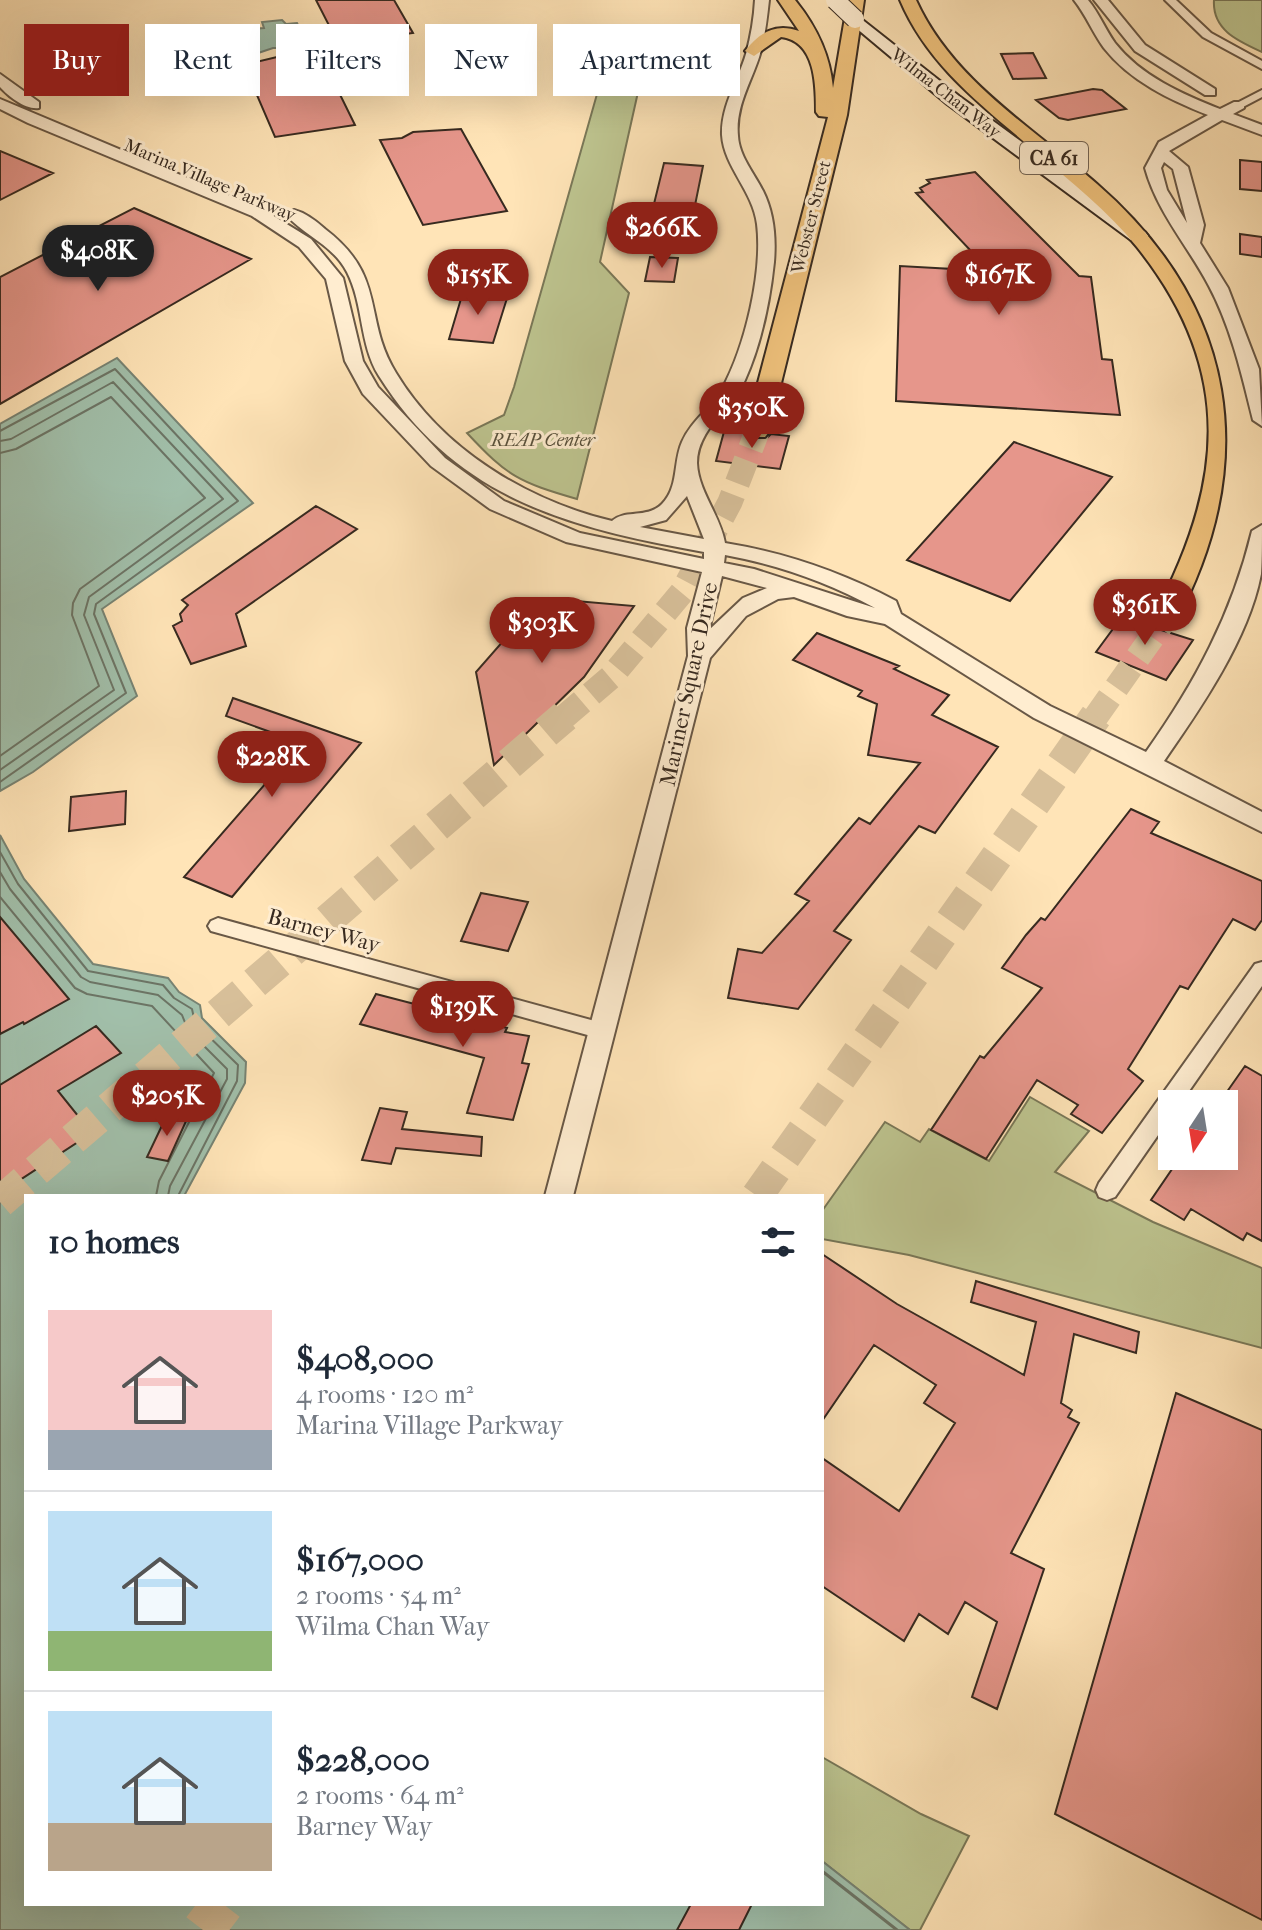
<!DOCTYPE html>
<meta charset="utf-8">
<style>
body{margin:0;font-family:"IM FELL French Canon",serif;background:#f6f6f7;color:#1f2937;height:100vh;display:flex;flex-direction:column;font-size:30px;white-space:nowrap}
*{box-sizing:border-box;margin:0}
p{font-size:26px;color:#747a83}
.icon{flex:none;width:44px;height:44px;fill:none;stroke:currentColor;stroke-width:2;stroke-linecap:round;stroke-linejoin:round}
.map{position:relative;flex:1;overflow:hidden}
.sheet{position:absolute;left:24px;top:1194px;width:800px;height:712px;display:flex;flex-direction:column;background:#fff;border-radius:0px;box-shadow:0 8px 32px #0002}
.sheet>*{flex:none}
.banner{position:absolute;left:24px;top:24px;width:800px;height:72px;display:flex;gap:16px}
.needle{width:52px;rotate:192deg}
.controls{position:absolute;left:1158px;top:1090px;display:grid;gap:16px}
.controls a{display:grid;place-items:center;width:80px;height:80px;border-radius:0px;background:#fff;box-shadow:0 8px 32px #0002;font-size:40px}
.price{position:absolute;translate:-50% -68px;padding:0 18px;border-radius:28px;background:#8f2418;color:#fff;font-size:26px;line-height:52px;filter:drop-shadow(0 2px 4px #0008)}
.price::after{content:'';position:absolute;left:50%;top:48px;width:24px;height:18px;margin-left:-12px;background:inherit;clip-path:polygon(0 0,100% 0,50% 100%)}
.price.selected{background:#222;color:#fff}
ul{padding:0;list-style:none}
li{display:flex;align-items:center;gap:24px;height:200px;padding:0 24px}
li+li{border-top:2px solid #e0e1e3}
li span{display:grid;place-items:center;flex:none;width:224px;height:160px;border-radius:0px;color:#555}
li>.icon{margin-inline-start:auto}
span .icon{width:96px;height:96px;fill:#fffc;stroke-width:1}
li b{font-size:34px}
h2{display:flex;justify-content:space-between;align-items:center;height:96px;padding:0 24px;font-size:34px}
.chip{padding:0 28px;border-radius:0px;background:#fff;box-shadow:0 8px 32px #0002;font-size:28px;line-height:72px}
.chip.selected{background:#8f2418;color:#fff}
.map>svg:first-child{display:block}
.green{fill:#bec590;stroke:#7a7858;stroke-width:2}
.water{fill:#a1bfaa;stroke:#778373;stroke-width:2}
.lines{fill:none;stroke-linecap:round;stroke-linejoin:round}
.shore-far1{stroke:#6c7465;stroke-width:2}
.shore{stroke:#6c7465;stroke-width:3}
.building{fill:#e6968b;stroke:#372a20;stroke-width:2}
.primary-tunnel-far2{stroke:#d7bf99;stroke-width:25;stroke-dasharray:25 12;stroke-linecap:butt}
.primary-tunnel-far1{stroke:#d7bf99;stroke-width:32;stroke-dasharray:32 16;stroke-linecap:butt}
.primary-tunnel{stroke:#d7bf99;stroke-width:42;stroke-dasharray:42 21;stroke-linecap:butt}
.minor-casing{stroke:#695846;stroke-width:4}
.tertiary-casing{stroke:#695846;stroke-width:4}
.secondary-casing{stroke:#372a20;stroke-width:4}
.primary-casing{stroke:#372a20;stroke-width:4}
.minor{fill:#ffedd0;fill-rule:evenodd}
.tertiary{fill:#ffedd0;fill-rule:evenodd}
.secondary{fill:#ffedd0;fill-rule:evenodd}
.primary{fill:#f0c27c;fill-rule:evenodd}
.secondary-bridge-casing{stroke:#372a20;stroke-width:20;stroke-linecap:butt}
.secondary-bridge{stroke:#ffedd0;stroke-width:18}
.labels{text-anchor:middle;stroke-width:6;stroke-linejoin:round;paint-order:stroke}
.far-street-label{font-size:18px;fill:#372a20;stroke:#ffedd0}
.far-park-label{font-size:18px;font-style:italic;fill:#59513c;stroke:#ffedd0}
.shield{fill:#ffedd0;stroke:#736455;stroke-width:2}
.shield-label{font-size:20px;font-weight:bold;fill:#372a20}
.street-label{font-size:22px;fill:#372a20;stroke:#ffedd0}
</style>
<div class="map">
<svg width="1262" height="1930" viewBox="0 0 1262 1930">
<rect width="100%" height="100%" fill="#ffe4b7"/>
<filter id="stains"><feTurbulence type="fractalNoise" baseFrequency=".0025" numOctaves="4"/><feColorMatrix values="0 0 0 0 .2 0 0 0 0 .09 0 0 0 0 .02 0 0 0 .5 -.17"/></filter>
<radialGradient id="worn" r=".72"><stop offset=".6" stop-color="#630" stop-opacity="0"/><stop offset="1" stop-color="#630" stop-opacity=".3"/></radialGradient>
<path class="green" d="M1214 0H1262V52C1238 41 1212 30 1214 0Z
M599 87 638 92 600 262 629 293 577 499C519 482 508 477 467 433L504 415 514 387Z
M1030 1097 1089 1131 1055 1172 1153 1222 1262 1268V1348L909 1255 822 1239V1211L885 1122 920 1142 929 1129 989 1161Z
M822 1757 921 1814 969 1836 920 1930H910L822 1861Z"/>
<path class="water" d="M282 20 286 24 297 23 310 48H273L249 56 254 44 243 35 253 34 251 29 264 28 262 22Z
M117 358 253 503 102 609 137 696 33 772 0 791V424Z
M0 835 24 879 93 964 168 978 179 992 200 1005 202 1018 246 1062 245 1083 184 1196H26V1904H822V1861L910 1930H0Z"/>
<g class="lines">
<path class="shore-far1" d="M0 431 115 369 238 501 96 604 94 614 126 693 0 782
M0 441 11 439 113 382 223 499 89 597 84 615 114 690 0 770
M0 453 16 449 111 397 205 498 80 589 73 603 72 615 99 686 0 756
M0 852 18 884 88 971 163 985 174 998 192 1009 195 1023 238 1065 237 1081 178 1196
M0 872 10 889 81 977 90 982 158 995 182 1015 188 1030 227 1069V1079L170 1186 168 1196
M0 897 75 988 87 994 152 1006 214 1073 159 1181 156 1196"/>
<path class="shore" d="M822 1871 897 1930"/>
</g>
<path class="building" d="M316 0H394L413 33 338 43Z
M690 47 716 48 712 70 686 69Z
M1033 53 1046 78 1013 79 1001 54Z
M320 54 355 125 275 137 244 65 277 57Z
M1093 89 1102 90 1126 109 1068 120 1059 118 1036 100Z
M461 129 507 211 423 225 380 140 402 138 413 132Z
M0 151 53 173 0 200Z
M1240 160 1262 162V191L1240 189Z
M664 163 703 166 693 215 652 212Z
M975 172 1079 276 1091 277 1102 359 1112 360 1120 415 896 401 900 266 990 271 916 193 923 192 920 188 930 183 927 180Z
M134 208 251 259 0 404V277Z
M1240 234 1262 237V257L1240 254Z
M650 257 678 258 674 282 645 281Z
M463 292 508 295 493 343 449 339Z
M725 428 742 430 749 440H765L771 434 789 436 780 469 716 461Z
M1014 442 1112 477 1010 601 907 560Z
M316 506 357 529 236 614 246 646 191 664 173 626 182 621 180 614 188 605 182 600Z
M541 598 634 606 584 677 494 765 476 672Z
M1124 614 1155 628 1193 640 1166 680 1096 652Z
M817 633 899 666 894 669 949 695 932 715 998 747 935 833 919 826 834 931 851 940 798 1009 728 998 738 949 762 953 809 901 795 894 859 818 870 824 920 763 868 755 877 704 858 696 862 691 793 660Z
M233 698 361 743 232 897 184 877 301 743 226 716Z
M126 791 125 824 69 831 71 797Z
M1131 809 1159 822 1151 833 1262 881V920L1255 930 1233 919 1188 989 1180 986 1128 1069 1143 1081 1102 1133 1071 1114 1078 1105 1037 1080 986 1159 931 1130 980 1056 984 1058 1042 988 1002 968 1026 935 1041 918 1045 920Z
M481 893 528 902 508 951 461 941Z
M0 917 69 999 24 1024 23 1022 0 1034Z
M376 994 507 1028 505 1032 529 1036 522 1063 529 1064 513 1120 467 1113 484 1058 360 1024Z
M96 1026 121 1053 58 1091 87 1127 76 1134 81 1140 0 1193V1085Z
M1245 1066 1262 1076V1241L1247 1233 1243 1240 1191 1209 1184 1220 1151 1200 1181 1156H1224V1096Z
M380 1108 407 1112 402 1129 482 1137 481 1156 396 1148 391 1164 362 1160Z
M167 1115 187 1119 168 1161 147 1157Z
M822 1254 897 1304 1024 1375 1036 1322 971 1302 976 1281 1139 1332 1136 1353 1074 1334 1061 1403 1072 1410 1068 1417 1079 1423 1011 1553 1044 1569 997 1709 972 1697 997 1622 965 1602 948 1634 919 1614 904 1641 822 1586V1458L899 1511 955 1423 924 1403 936 1385 874 1345 822 1421Z
M1176 1393 1262 1430V1920L1055 1814Z
M691 1904H752L739 1930H677Z"/>
<g class="lines">
<path class="primary-tunnel-far2" d="M563 718 611 677 683 591 730 502 757 432
M1095 718 1165 619"/>
<path class="primary-tunnel-far1" d="M757 1196 1096 716
M0 1202 565 716"/>
<path class="primary-tunnel" d="M203 1930 223 1904"/>
<g class="minor-casing">
<path id="minor" d="M1165 0H1176L1211 33 1262 61V69L1203 37Z
M1262 90V97L1243 107 1233 105Z
M218 918 602 1023 609 1025 612 1031 609 1037 602 1039 211 931 208 926 211 921Z
M1262 962V986L1180 1104H1172V1115L1115 1197 1107 1200 1099 1197 1096 1190 1099 1183 1255 964Z"/>
</g>
<g class="tertiary-casing">
<path id="tertiary" d="M755 0H769C767 18 765 37 760 54 752 81 735 106 738 136 739 156 754 173 763 191 774 213 776 238 774 262 770 301 761 344 745 380 732 408 697 429 697 463 698 491 720 515 725 543 786 553 841 572 896 601L901 614 1050 706 1146 752C1195 683 1232 614 1252 531L1262 525C1262 541 1262 559 1261 574 1249 638 1201 708 1164 761L1262 812V832L1034 718 885 624 847 616 794 597 778 599 746 616 710 658 573 1196H545L688 656 687 628 702 572 566 542 490 509 431 466 363 394 345 361 326 279 299 247 252 216 28 123 0 109V99L264 210 311 239 343 278 363 361 378 387 445 458 504 501 580 533 704 559V552C571 528 457 500 379 376 359 344 364 305 347 272 333 245 305 236 286 215L294 210C306 213 316 221 325 229 388 277 362 318 396 373 442 449 527 501 612 521 625 509 647 519 662 504 679 487 673 462 682 442 691 421 711 408 722 389 745 347 763 272 757 224 753 191 724 167 722 135 721 106 738 81 746 54 751 36 754 18 755 0ZM687 496 704 539 640 527 666 520ZM725 555C779 565 827 582 875 608L754 569 724 563ZM722 576 767 588 743 598 709 630Z
M1074 0H1088C1099 13 1105 29 1115 43 1141 76 1182 94 1220 109L1234 102H1244V108L1233 114 1262 125V135L1222 120 1169 151 1188 167 1204 225 1200 243 1228 288 1259 369 1262 426 1253 420C1242 375 1231 327 1209 286 1188 246 1157 212 1145 168L1159 142 1208 115C1170 100 1130 81 1104 48 1093 33 1086 15 1074 0ZM1164 162 1173 169 1187 223 1167 190 1161 168Z
M1094 0H1108L1145 45 1215 89V95H1205L1135 51Z
M0 74 39 102V108C26 110 9 97 0 87Z"/>
</g>
<g class="secondary-casing">
<path id="secondary" d="M855 14 959 96 1145 232 1148 236 1145 240H1131L947 104 849 22V16Z"/>
</g>
<g class="primary-casing">
<path id="primary" d="M778 0H795C816 26 830 54 833 88L848 0H864L847 115 769 432 765 437H749L745 432 828 117 819 116 816 112C816 86 816 41 781 37L754 56 745 51C760 32 776 23 799 31Z
M900 0H916C952 80 1033 128 1097 184 1237 306 1262 462 1174 625L1165 628 1156 625 1152 619C1224 486 1236 371 1137 247 1108 211 1071 182 1036 152 983 106 928 66 900 0Z"/>
</g>
<use href="#minor" class="minor"/>
<use href="#tertiary" class="tertiary"/>
<use href="#secondary" class="secondary"/>
<use href="#primary" class="primary"/>
<g class="secondary-bridge-casing">
<path id="secondary-bridge" d="M835 0 855 19"/>
</g>
<use href="#secondary-bridge" class="secondary-bridge"/>
</g>
<g class="labels">
<g class="far-street-label">
<text transform="translate(946 93) rotate(38)" y="6">Wilma Chan Way</text>
<text transform="translate(210 180) rotate(23)" y="6">Marina Village Parkway</text>
<text transform="translate(811 217) rotate(-76)" y="6">Webster Street</text>
</g>
<g class="far-park-label">
<text x="543" y="446">REAP Center</text>
</g>
<rect class="shield" x="1020" y="142" width="68" height="32" rx="6"/>
<g class="shield-label">
<text x="1054" y="165">CA 61</text>
</g>
<g class="street-label">
<text transform="translate(688 684) rotate(-78)" y="8">Mariner Square Drive</text>
<text transform="translate(324 930) rotate(15)" y="8">Barney Way</text>
</g>
</g>
<rect width="100%" height="100%" filter="url(#stains)"/>
<rect width="100%" height="100%" fill="url(#worn)"/>
</svg>
<div class="controls">
<a><svg class="needle" viewBox="-14 -14 28 28"><path d="M0-13l5 13h-10z" fill="#e53935"/><path d="M0 13l5-13h-10z" fill="#747a83"/></svg></a>
</div>
<b class="price" style="left:662px;top:270px">$266K</b>
<b class="price selected" style="left:98px;top:293px">$408K</b>
<b class="price" style="left:478px;top:317px">$155K</b>
<b class="price" style="left:999px;top:317px">$167K</b>
<b class="price" style="left:752px;top:450px">$350K</b>
<b class="price" style="left:1145px;top:647px">$361K</b>
<b class="price" style="left:542px;top:665px">$303K</b>
<b class="price" style="left:272px;top:799px">$228K</b>
<b class="price" style="left:463px;top:1049px">$139K</b>
<b class="price" style="left:167px;top:1138px">$205K</b>
<div class="banner">
<a class="chip selected">Buy</a>
<a class="chip">Rent</a>
<a class="chip">Filters</a>
<a class="chip">New</a>
<a class="chip">Apartment</a>
</div>
<section class="sheet">
<h2>10 homes<svg class="icon" aria-label="filters" viewBox="0 0 24 24"><path d="M4 7h16M4 17h16"/><circle cx="9" cy="7" r="2"/><circle cx="15" cy="17" r="2"/></svg></h2>
<ul>
<li><span style="background:linear-gradient(#f6c9c9 75%,#9aa5b1 0)"><svg class="icon" aria-label="home" viewBox="0 0 24 24"><path d="M3 11l9-7 9 7M6 9v11h12V9"/></svg></span><div><b>$408,000</b><p>4 rooms · 120 m²</p><p>Marina Village Parkway</p></div></li>
<li><span style="background:linear-gradient(#bfe0f5 75%,#8fb573 0)"><svg class="icon" aria-label="home" viewBox="0 0 24 24"><path d="M3 11l9-7 9 7M6 9v11h12V9"/></svg></span><div><b>$167,000</b><p>2 rooms · 54 m²</p><p>Wilma Chan Way</p></div></li>
<li><span style="background:linear-gradient(#bfe0f5 70%,#b9a48a 0)"><svg class="icon" aria-label="home" viewBox="0 0 24 24"><path d="M3 11l9-7 9 7M6 9v11h12V9"/></svg></span><div><b>$228,000</b><p>2 rooms · 64 m²</p><p>Barney Way</p></div></li>
</ul>
</section>
</div>
